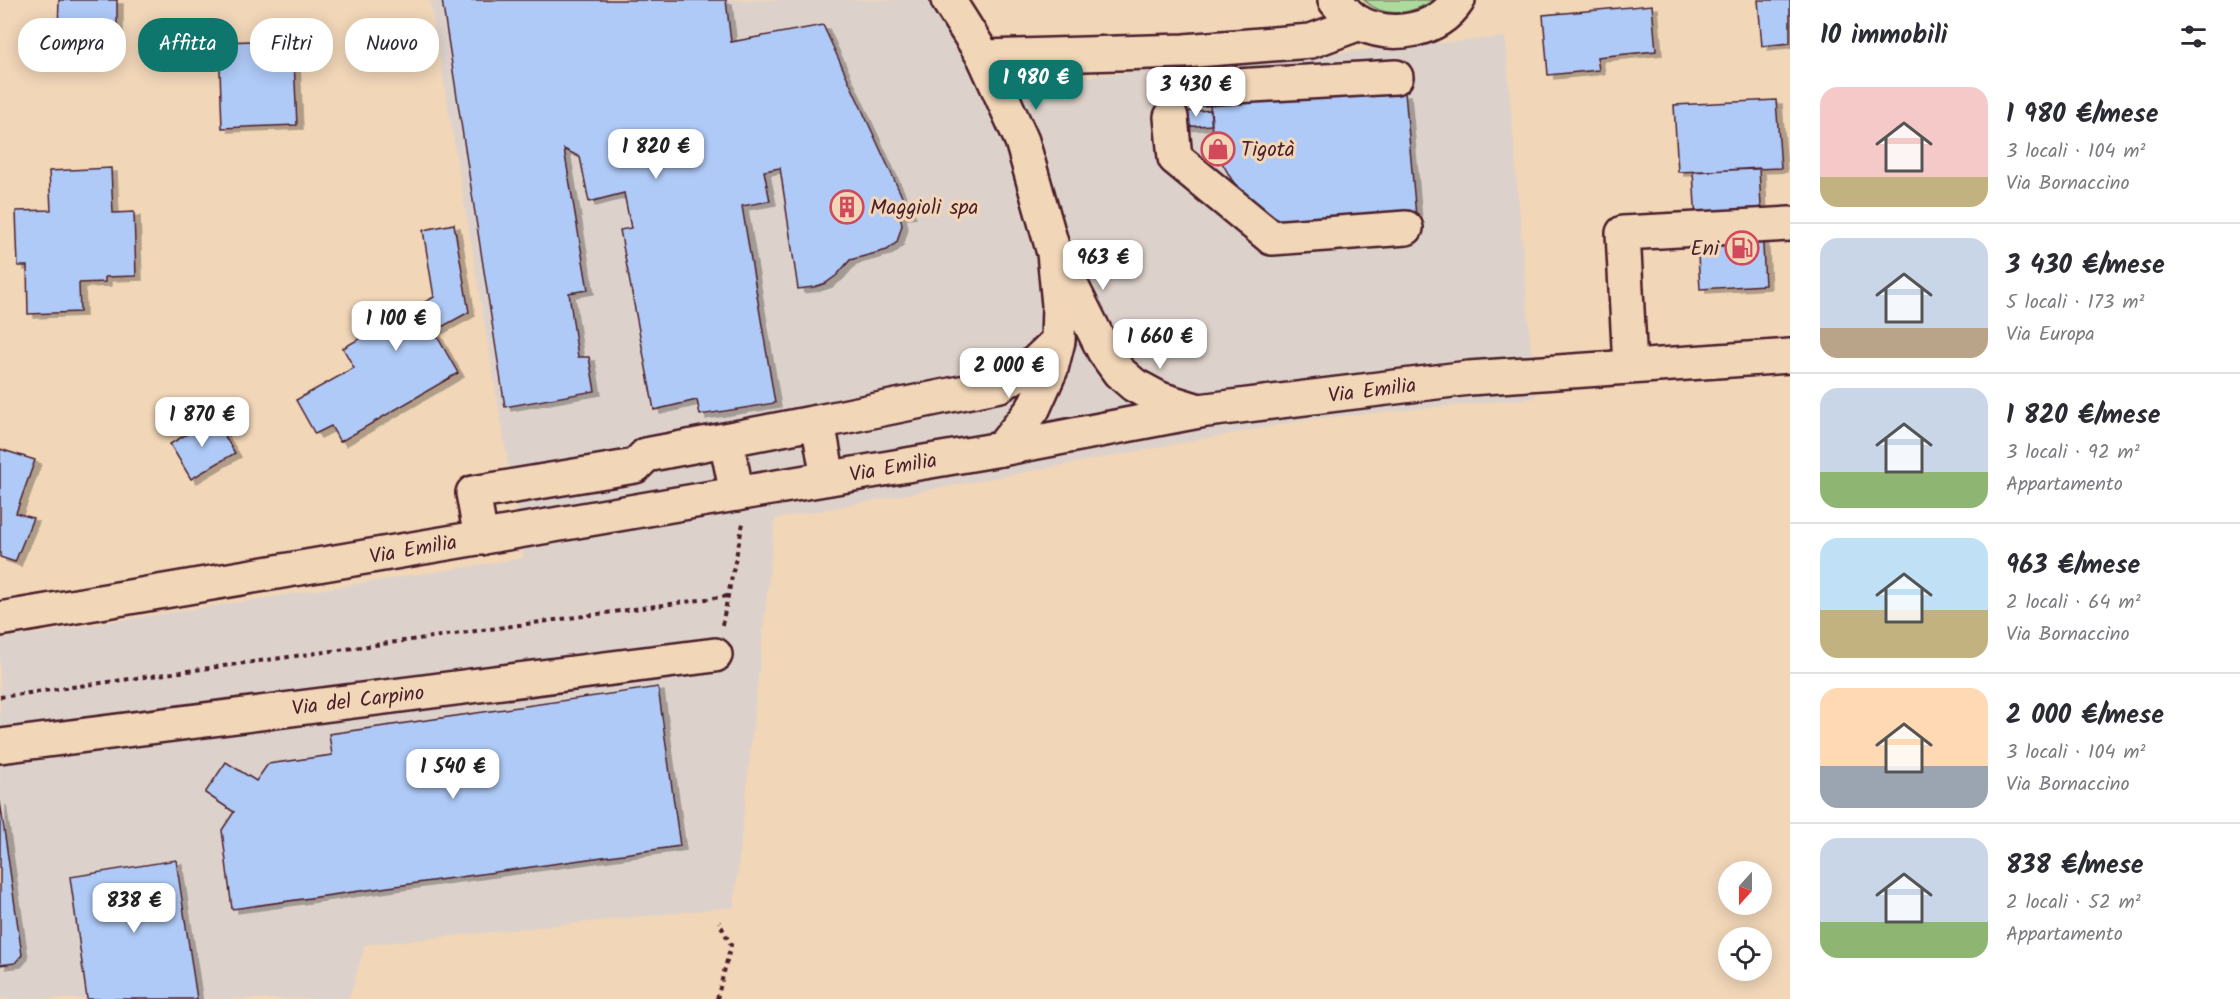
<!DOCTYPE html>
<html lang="it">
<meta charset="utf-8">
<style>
body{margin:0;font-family:Kalam,sans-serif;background:#f7f7f7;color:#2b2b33;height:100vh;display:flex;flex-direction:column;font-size:22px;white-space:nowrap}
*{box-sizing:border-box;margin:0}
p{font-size:20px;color:#7c7c81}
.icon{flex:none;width:33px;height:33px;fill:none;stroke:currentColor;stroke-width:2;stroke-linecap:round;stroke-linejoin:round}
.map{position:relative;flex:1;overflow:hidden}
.drawer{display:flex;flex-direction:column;background:#fff;width:450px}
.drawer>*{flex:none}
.top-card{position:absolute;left:18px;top:18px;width:570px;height:54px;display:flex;gap:12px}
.needle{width:39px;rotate:201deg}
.tools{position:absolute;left:1718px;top:861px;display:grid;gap:12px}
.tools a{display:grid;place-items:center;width:54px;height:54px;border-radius:50%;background:#fff;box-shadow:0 3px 15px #0003;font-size:30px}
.price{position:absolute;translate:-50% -51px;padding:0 14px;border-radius:12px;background:#fff;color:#222;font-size:20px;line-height:39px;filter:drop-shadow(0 2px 3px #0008)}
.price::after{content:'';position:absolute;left:50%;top:36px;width:18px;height:14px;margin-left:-9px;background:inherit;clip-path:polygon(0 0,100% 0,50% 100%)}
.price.selected{background:#0f766e;color:#fff}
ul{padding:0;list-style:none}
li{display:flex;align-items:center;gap:18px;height:150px;padding:0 30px}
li+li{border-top:2px solid #e1e1e2}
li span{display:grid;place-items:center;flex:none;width:168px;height:120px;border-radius:18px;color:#555}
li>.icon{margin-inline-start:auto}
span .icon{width:72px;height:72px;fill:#fffc;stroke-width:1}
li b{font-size:26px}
h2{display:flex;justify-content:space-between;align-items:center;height:72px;padding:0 30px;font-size:26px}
.chip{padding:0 21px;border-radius:24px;background:#fff;box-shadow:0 3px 15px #0003;font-size:21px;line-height:54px}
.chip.selected{background:#0f766e;color:#fff}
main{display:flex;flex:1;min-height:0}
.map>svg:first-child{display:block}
.built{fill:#ddd2cb}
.green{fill:#acdc9d;stroke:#7b7e64;stroke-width:1.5}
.building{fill:#afcaf7;stroke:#4a1f2b;stroke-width:1.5;filter:url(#shadow)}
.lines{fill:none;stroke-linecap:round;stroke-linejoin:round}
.minor-casing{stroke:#4a1f2b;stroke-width:38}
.major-casing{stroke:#4a1f2b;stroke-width:38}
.path{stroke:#4a1f2b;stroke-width:4;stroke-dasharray:4.5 4.5;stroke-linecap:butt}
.minor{stroke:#f1d6b8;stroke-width:33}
.major{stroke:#f1d6b8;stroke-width:33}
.labels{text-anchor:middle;stroke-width:6;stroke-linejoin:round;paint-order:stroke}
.poi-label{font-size:21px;fill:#4a1f2b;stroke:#f1d6b8;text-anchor:start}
.street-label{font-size:21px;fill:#4a1f2b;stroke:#f1d6b8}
</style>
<main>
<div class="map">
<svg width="1790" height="999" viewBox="0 0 1790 999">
<defs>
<filter id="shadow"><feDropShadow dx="6" dy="4" stdDeviation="0" flood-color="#0004"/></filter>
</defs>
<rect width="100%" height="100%" fill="#f1d6b8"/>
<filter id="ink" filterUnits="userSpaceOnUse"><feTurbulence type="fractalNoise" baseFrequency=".0167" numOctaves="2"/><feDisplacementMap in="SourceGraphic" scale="12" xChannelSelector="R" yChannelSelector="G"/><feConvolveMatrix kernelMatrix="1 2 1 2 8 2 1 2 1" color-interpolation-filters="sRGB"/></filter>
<g filter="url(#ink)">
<path class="built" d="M430 0H969L1014 83 1505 37 1535 398 1311 419 775 519 734 907 365 945 349 999H0V639L524 558Z"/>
<path class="green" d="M1364 0H1434C1412 14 1385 20 1364 0Z"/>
<path class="building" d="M59 0H117V33L58 31Z
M442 0H726L731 42 823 25 910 214 900 215 902 225 897 242 887 250 850 260 837 275 826 283 814 287 798 289 780 168 764 171 770 201 742 206 775 403 700 415 697 400 654 410 620 230 631 228 624 193 589 202 580 157 564 149 588 290 569 293 578 357H589L595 391 505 407Z
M1758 0H1790V43L1762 46Z
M1652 5 1656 51 1597 57 1599 70 1548 75 1543 15Z
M293 40 297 125 222 128 219 42Z
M1405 92 1416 216 1298 226 1274 218 1248 201 1232 180 1213 147 1210 105Z
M1776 100 1781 168 1678 172 1674 105Z
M1211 110 1212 125 1182 127 1181 112Z
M111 168 113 213 134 212 136 276 105 277V282L79 283 80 312 28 314 27 266H18L16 211 51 210 49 171Z
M1759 168 1765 285 1700 289 1693 172Z
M454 224 469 312 434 331 458 373 340 442 331 426 315 434 296 400 354 368 343 348 434 297 423 230Z
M214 418 235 453 191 479 170 444Z
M0 449 35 460 16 513 33 518 15 562 0 557Z
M658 687 680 846 232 909 222 830 234 812 205 793 226 762 256 781 268 764 332 755 329 734Z
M0 801 22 955 15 963 0 965Z
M176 860 197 999H87L70 877Z"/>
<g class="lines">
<g class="minor-casing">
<path id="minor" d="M948 0 984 57 1022 141 1054 253 1059 305 1058 341 1051 369 1033 409 1001 449
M1335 0C1342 9 1349 17 1359 23 1392 39 1437 32 1458 0
M984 57 1184 51 1311 41 1360 23
M1183 89 1396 77
M1171 117 1175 158 1272 238 1406 228
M1061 265 1104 351 1119 372 1134 385 1160 399 1199 411
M1630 366 1623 233 1790 224
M818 422 1000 385 1035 363 1058 341
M726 440 737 494
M481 538 473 493 635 466 646 455 818 422 828 478
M0 746 715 655"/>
</g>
<g class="major-casing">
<path id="major" d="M0 619 1001 449 1199 411 1469 378 1790 356"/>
</g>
<path class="path" d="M722 625 743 523
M0 697 728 596
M717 999 731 945 719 922"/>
<use href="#minor" class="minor"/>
<use href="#major" class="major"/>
</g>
</g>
<defs>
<g id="shop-ring" transform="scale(1.725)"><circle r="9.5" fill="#f1d6b8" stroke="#d1495b" stroke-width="1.5"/><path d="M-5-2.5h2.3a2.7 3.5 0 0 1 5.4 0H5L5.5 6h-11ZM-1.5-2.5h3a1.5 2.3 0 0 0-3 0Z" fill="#d1495b"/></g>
<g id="building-ring" transform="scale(1.725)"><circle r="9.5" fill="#f1d6b8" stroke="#d1495b" stroke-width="1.5"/><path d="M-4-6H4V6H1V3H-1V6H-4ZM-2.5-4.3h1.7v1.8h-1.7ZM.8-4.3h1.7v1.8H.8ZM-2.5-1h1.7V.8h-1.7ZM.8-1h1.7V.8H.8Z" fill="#d1495b"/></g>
<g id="fuel-ring" transform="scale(1.725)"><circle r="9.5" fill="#f1d6b8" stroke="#d1495b" stroke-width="1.5"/><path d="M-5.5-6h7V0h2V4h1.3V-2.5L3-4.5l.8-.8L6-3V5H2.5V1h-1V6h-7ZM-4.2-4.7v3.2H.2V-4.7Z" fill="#d1495b"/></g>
</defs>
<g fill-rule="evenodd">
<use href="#shop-ring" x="1218" y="149"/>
<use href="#building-ring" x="847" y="207"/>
<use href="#fuel-ring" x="1742" y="248"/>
</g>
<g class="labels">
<g class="poi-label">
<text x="1241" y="156">Tigotà</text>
<text x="870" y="214">Maggioli spa</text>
<text x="1719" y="255" text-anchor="end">Eni</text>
</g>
<g class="street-label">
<text transform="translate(1372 390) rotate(-7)" y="7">Via Emilia</text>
<text transform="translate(893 467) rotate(-10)" y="7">Via Emilia</text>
<text transform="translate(413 549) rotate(-10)" y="7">Via Emilia</text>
<text transform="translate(358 700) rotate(-7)" y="7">Via del Carpino</text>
</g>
</g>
</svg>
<div class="tools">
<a><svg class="needle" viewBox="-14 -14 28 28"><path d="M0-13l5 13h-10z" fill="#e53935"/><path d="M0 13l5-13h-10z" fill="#7c7c81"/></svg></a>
<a><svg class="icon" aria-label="locate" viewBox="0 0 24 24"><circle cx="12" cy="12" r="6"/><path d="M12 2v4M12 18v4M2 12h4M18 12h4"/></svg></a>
</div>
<b class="price selected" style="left:1036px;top:111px">1 980 €</b>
<b class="price" style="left:1196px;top:118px">3 430 €</b>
<b class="price" style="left:656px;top:180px">1 820 €</b>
<b class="price" style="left:1103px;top:291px">963 €</b>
<b class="price" style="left:396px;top:352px">1 100 €</b>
<b class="price" style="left:1160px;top:370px">1 660 €</b>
<b class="price" style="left:1009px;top:399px">2 000 €</b>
<b class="price" style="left:202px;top:448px">1 870 €</b>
<b class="price" style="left:453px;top:800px">1 540 €</b>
<b class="price" style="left:134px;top:934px">838 €</b>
<div class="top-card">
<a class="chip">Compra</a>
<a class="chip selected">Affitta</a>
<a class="chip">Filtri</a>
<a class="chip">Nuovo</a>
</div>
</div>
<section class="drawer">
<h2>10 immobili<svg class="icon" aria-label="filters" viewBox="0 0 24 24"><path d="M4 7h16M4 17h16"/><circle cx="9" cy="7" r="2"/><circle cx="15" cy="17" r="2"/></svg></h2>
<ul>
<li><span style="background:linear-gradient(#f6c9c9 75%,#c2b280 0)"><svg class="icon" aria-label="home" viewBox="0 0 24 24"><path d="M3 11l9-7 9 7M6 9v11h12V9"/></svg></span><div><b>1 980 €/mese</b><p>3 locali · 104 m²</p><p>Via Bornaccino</p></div></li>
<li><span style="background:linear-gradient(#c9d6e8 75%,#b9a48a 0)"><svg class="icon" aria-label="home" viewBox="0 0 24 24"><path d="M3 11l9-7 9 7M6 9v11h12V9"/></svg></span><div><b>3 430 €/mese</b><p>5 locali · 173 m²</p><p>Via Europa</p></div></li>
<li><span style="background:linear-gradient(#c9d6e8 70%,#8fb573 0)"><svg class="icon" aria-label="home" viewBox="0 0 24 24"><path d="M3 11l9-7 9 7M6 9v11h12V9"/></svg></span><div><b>1 820 €/mese</b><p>3 locali · 92 m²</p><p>Appartamento</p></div></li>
<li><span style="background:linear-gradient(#bfe0f5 60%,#c2b280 0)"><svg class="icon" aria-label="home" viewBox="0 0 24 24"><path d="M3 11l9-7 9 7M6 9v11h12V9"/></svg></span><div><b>963 €/mese</b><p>2 locali · 64 m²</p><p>Via Bornaccino</p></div></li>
<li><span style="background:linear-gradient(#ffd9b3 65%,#9aa5b1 0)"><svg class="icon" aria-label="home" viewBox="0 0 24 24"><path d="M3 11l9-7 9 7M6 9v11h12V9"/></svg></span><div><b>2 000 €/mese</b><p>3 locali · 104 m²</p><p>Via Bornaccino</p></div></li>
<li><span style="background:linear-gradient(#c9d6e8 70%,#8fb573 0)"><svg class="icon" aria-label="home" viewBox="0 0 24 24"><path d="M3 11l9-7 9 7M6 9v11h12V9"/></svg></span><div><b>838 €/mese</b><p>2 locali · 52 m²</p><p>Appartamento</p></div></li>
</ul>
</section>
</main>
